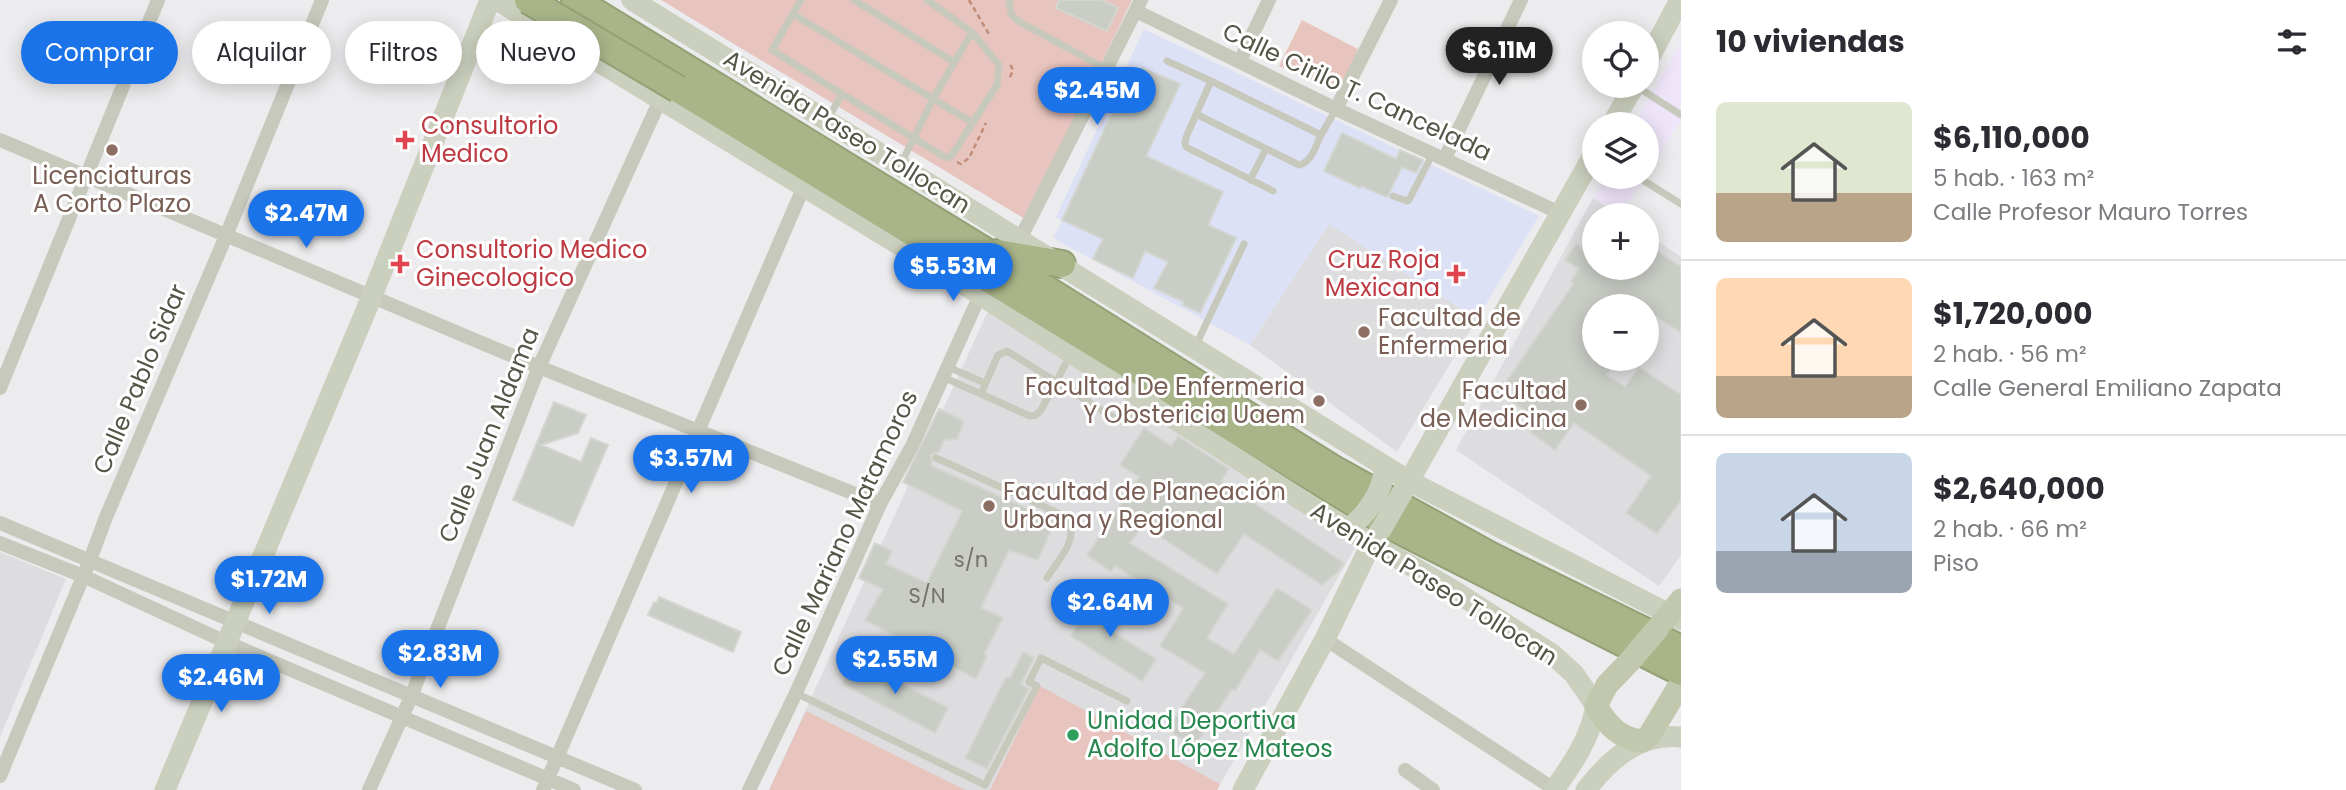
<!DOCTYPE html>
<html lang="es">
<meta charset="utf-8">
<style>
body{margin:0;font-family:Poppins,sans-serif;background:#f7f7f7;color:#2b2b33;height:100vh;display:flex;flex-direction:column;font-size:26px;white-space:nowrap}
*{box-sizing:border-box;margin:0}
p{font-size:23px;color:#7c7c81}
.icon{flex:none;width:38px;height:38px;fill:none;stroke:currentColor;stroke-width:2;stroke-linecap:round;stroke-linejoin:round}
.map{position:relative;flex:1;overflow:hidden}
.panel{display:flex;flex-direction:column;background:#fff;width:665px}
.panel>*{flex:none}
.banner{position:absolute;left:21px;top:21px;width:665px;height:63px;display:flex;gap:14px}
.controls{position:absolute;left:1582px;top:21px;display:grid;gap:14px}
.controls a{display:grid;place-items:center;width:77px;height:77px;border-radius:50%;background:#fff;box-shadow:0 4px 18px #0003;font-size:35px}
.price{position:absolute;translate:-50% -60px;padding:0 16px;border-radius:24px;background:#1a73e8;color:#fff;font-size:23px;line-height:46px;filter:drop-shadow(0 2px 4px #0008)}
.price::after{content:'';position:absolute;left:50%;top:42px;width:21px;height:16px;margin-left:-10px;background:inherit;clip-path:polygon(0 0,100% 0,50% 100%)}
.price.current{background:#222;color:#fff}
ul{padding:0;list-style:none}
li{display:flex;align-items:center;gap:21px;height:175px;padding:0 35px}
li+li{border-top:2px solid #e1e1e2}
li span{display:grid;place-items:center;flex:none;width:196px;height:140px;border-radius:10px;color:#555}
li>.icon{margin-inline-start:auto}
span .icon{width:84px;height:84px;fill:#fffc;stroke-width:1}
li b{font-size:30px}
h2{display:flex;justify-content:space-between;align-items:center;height:84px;padding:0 35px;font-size:30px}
.tag{padding:0 24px;border-radius:32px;background:#fff;box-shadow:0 4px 18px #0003;font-size:24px;line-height:63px}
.tag.current{background:#1a73e8;color:#fff}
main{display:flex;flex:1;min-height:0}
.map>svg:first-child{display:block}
.commercial{fill:#eee5f8}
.education{fill:#dddddf;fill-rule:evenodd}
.medical{fill:#dde1f6}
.green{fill:#e8c4be}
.building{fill:#cacdc6;stroke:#d3d6d0;stroke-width:2}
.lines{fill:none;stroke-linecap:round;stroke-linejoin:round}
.highway-casing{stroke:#94a174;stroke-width:30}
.path{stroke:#c18d7b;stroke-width:2.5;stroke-dasharray:5 3.5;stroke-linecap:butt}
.lane{stroke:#c6c9bb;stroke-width:7}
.street{stroke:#c6c9bb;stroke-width:14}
.secondary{stroke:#cbd0be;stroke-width:21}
.primary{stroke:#c1c8ae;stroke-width:23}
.highway{stroke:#a9b589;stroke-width:26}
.highway-bridge-casing{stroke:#94a174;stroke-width:30;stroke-linecap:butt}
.secondary-bridge{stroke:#cbd0be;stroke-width:21}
.primary-bridge{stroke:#c1c8ae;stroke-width:23}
.highway-bridge{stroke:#a9b589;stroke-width:26}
.health-dot{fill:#e0444e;stroke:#fff;stroke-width:2.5}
.education-dot{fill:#8d6e63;stroke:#fff;stroke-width:2.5}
.leisure-dot{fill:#2e9e5b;stroke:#fff;stroke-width:2.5}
.labels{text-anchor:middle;stroke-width:6;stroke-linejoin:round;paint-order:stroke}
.number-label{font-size:21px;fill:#717466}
.street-label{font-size:24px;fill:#535646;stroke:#fff}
.health-label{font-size:24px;fill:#be3a42;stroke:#fff;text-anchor:start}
.education-label{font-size:24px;fill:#785e54;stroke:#fff;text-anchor:start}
.leisure-label{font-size:24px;fill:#27864d;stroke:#fff;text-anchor:start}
</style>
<main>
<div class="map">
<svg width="1681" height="790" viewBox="0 0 1681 790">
<rect width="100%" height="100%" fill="#ececee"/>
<path class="commercial" d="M1681 41V120L1647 175V124H1634Z
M1605 177H1645L1621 215 1593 198Z"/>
<path class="education" d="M1593 198 1619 215H1594V268H1647V234L1681 257V555L1659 586 1456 450ZM1594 306H1647V359H1594Z
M1329 224 1477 319 1397 452 1250 345Z
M988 311 1356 546 1217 790H769Z
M0 552 66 579 0 737Z"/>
<path class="medical" d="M1144 29 1539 216 1477 319 1329 224 1250 345 1053 238 1062 221 1056 217Z"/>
<path class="green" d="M661 0H1132L1025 219Z
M1302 20 1358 49 1339 93 1279 66Z
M1040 686 1220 784 1217 790H990Z
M806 711 965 790H769Z"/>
<path class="building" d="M1059 0H1102L1118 8 1107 31 1056 8Z
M513 35 537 50 531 67 495 52 502 36Z
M1142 68 1180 84 1146 156 1223 192 1208 225 1236 238 1200 313 1183 305 1184 302 1154 288 1168 262 1145 251 1133 278 1093 259 1103 239 1062 220 1131 73 1138 77Z
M1342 133 1396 159 1400 150 1423 160 1416 173 1402 167 1387 197 1361 186 1360 188 1324 171Z
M1576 244 1594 257V268H1647V258L1651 261 1657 251 1681 267V333L1647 310V306H1594V359H1618L1607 375 1625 387 1639 367 1681 395V500L1657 534 1626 513 1651 476 1574 423 1555 450 1530 432 1538 420 1499 392 1574 283 1571 281 1579 269 1565 260Z
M554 402 586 415 578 433 541 445 581 462 591 438 608 445 573 526 513 500Z
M939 409 964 421 957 439 944 440 939 452 931 455 932 466 1055 521 1038 560 1009 550 981 608 1003 618 984 654 987 656 976 679 865 620 883 589 859 578 875 543 892 551 886 564 927 583 962 511 903 482Z
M1144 428 1171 446 1178 436 1229 469 1221 481 1344 563 1338 572 1322 585 1244 534 1217 574 1143 525 1130 543 1228 604 1207 638 1234 654 1277 588 1312 610 1278 661 1260 650 1235 691 1232 689 1194 747 1167 729 1205 673 1160 646 1183 608 1115 566 1111 572 1087 555 1139 477 1120 465Z
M1095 583 1110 592 1094 620 1156 659 1142 681 1071 636 1091 603 1086 600Z
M659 597 741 632 733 652 648 615 654 602 657 603Z
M1023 652 1034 658 1021 684 1029 689 987 769 965 758 1006 677 1010 678Z
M854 658 948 708 935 733 842 684Z"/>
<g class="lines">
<g class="highway-casing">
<path id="highway" d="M575 0 985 251 1335 470 1489 555 1681 649
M678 89 1397 529 1681 672
M997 253 1062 264"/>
</g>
<path class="path" d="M969 0 990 36
M1010 77 1013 70 1010 64
M957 162 961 164 969 158 986 123"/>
<path class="lane" d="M801 0 772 50 842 94
M854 0 954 62
M1009 0 1011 14 1018 21 1106 69
M793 14 973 123
M1167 61 1211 81
M1636 86 1681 115
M1196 114 1299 165C1312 162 1316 145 1321 135
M827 120 842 94 943 156 949 158 952 155 997 85 999 65 972 32 927 0
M901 164 933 99 972 32
M1638 177 1681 204
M1250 180 1266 149
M1273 191 1186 147 1185 142 1187 135 1211 81 1321 135 1336 109
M1393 196 1407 201 1409 200 1433 153
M1195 347 1244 244
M948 367 985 383
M943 377 1030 416 1036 415 1041 410 1071 354
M981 394 998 355 1007 351 1119 421H1126L1141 399
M936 458 1067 517C1080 540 1059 558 1047 578
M796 693 985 785 1037 686 1029 682 1041 658 1127 701"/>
<path class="street" d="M1136 11 1336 109 1560 213
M1240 61 1269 0
M1336 109 1391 0
M0 140 539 367 880 504
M1445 158 1521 0
M1020 239 1141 0
M0 388 158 0
M0 523 635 790
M0 543 83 576 228 643 574 790
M1325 639 1554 789
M1405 770 1433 790
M0 776 90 560 106 517 226 236 322 0
M369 790 411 697 539 367 660 100
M543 790 804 186
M749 790 796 693 880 504 912 446 980 295"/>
<path class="secondary" d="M497 0 949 275 1347 529 1453 590 1552 654 1574 674 1596 706C1590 739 1573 763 1554 790
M632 0 1409 481 1681 620
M1647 62 1680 0
M1612 124 1634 86
M1409 481 1594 154
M165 790 372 296 490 0
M1243 790 1325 639 1372 542
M1586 790C1610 759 1639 733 1681 737"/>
<path class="primary" d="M1658 628 1681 600
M1630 661 1607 685 1596 706C1608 726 1619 738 1642 741L1649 736 1681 683"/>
<use href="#highway" class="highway"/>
<g class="highway-bridge-casing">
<path id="highway-bridge" d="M528 0 678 89"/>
</g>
<path class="secondary-bridge" d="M1347 529C1366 517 1385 489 1384 466
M1372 542 1382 528 1409 481"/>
<path class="primary-bridge" d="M1630 661 1658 628"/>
<use href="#highway-bridge" class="highway-bridge"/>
</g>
<g class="health-dot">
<path d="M401.5 129.5h7v7h7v7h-7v7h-7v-7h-7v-7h7z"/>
<path d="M396.5 253.5h7v7h7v7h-7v7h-7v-7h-7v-7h7z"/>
<path d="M1452.5 263.5h7v7h7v7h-7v7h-7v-7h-7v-7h7z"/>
</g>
<g class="education-dot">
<circle cx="112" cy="150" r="7"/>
<circle cx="1364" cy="332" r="7"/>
<circle cx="1319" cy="401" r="7"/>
<circle cx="1581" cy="405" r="7"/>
<circle cx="989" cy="506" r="7"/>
</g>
<circle class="leisure-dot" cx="1073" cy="735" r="7"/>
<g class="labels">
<g class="number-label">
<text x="971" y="567">s/n</text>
<text x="927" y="603">S/N</text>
</g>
<g class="street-label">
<text transform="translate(1357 92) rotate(25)" y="8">Calle Cirilo T. Cancelada</text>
<text transform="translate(847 132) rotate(32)" y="8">Avenida Paseo Tollocan</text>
<text transform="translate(140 379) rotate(-67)" y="8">Calle Pablo Sidar</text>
<text transform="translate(489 435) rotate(-68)" y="8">Calle Juan Aldama</text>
<text transform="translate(845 533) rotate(-65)" y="8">Calle Mariano Matamoros</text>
<text transform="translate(1434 584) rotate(32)" y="8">Avenida Paseo Tollocan</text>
</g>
<g class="health-label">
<text x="421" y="134">Consultorio<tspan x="421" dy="28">Medico</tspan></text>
<text x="416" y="258">Consultorio Medico<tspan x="416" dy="28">Ginecologico</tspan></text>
<text x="1440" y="268" text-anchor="end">Cruz Roja<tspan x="1440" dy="28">Mexicana</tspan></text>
</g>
<g class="education-label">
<text x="112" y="184" text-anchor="middle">Licenciaturas<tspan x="112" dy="28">A Corto Plazo</tspan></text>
<text x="1378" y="326">Facultad de<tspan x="1378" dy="28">Enfermeria</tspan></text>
<text x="1305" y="395" text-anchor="end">Facultad De Enfermeria<tspan x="1305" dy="28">Y Obstericia Uaem</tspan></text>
<text x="1567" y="399" text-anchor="end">Facultad<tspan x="1567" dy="28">de Medicina</tspan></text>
<text x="1003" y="500">Facultad de Planeación<tspan x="1003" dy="28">Urbana y Regional</tspan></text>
</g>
<g class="leisure-label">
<text x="1087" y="729">Unidad Deportiva<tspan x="1087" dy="28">Adolfo López Mateos</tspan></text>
</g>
</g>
</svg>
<div class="controls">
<a><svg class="icon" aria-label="locate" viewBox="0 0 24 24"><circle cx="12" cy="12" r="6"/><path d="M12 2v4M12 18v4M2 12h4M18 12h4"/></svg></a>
<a><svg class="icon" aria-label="layers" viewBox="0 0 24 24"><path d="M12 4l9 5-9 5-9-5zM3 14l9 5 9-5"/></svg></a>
<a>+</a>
<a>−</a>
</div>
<b class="price current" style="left:1499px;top:87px">$6.11M</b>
<b class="price" style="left:1097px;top:127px">$2.45M</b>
<b class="price" style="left:306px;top:250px">$2.47M</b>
<b class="price" style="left:953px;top:303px">$5.53M</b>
<b class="price" style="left:691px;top:495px">$3.57M</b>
<b class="price" style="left:269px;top:616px">$1.72M</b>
<b class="price" style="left:1110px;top:639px">$2.64M</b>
<b class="price" style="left:440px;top:690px">$2.83M</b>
<b class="price" style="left:895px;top:696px">$2.55M</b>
<b class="price" style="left:221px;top:714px">$2.46M</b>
<div class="banner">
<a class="tag current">Comprar</a>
<a class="tag">Alquilar</a>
<a class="tag">Filtros</a>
<a class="tag">Nuevo</a>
</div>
</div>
<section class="panel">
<h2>10 viviendas<svg class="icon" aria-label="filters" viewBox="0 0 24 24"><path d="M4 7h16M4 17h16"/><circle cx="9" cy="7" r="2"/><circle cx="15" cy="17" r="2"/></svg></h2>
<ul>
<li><span style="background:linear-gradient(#dfe7d0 65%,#b9a48a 0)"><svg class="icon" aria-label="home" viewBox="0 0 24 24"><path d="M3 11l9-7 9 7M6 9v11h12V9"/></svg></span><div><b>$6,110,000</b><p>5 hab. · 163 m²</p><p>Calle Profesor Mauro Torres</p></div></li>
<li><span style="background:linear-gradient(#ffd9b3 70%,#b9a48a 0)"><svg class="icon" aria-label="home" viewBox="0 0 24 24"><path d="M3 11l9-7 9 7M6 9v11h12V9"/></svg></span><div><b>$1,720,000</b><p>2 hab. · 56 m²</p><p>Calle General Emiliano Zapata</p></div></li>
<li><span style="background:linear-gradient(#c9d6e8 70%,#9aa5b1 0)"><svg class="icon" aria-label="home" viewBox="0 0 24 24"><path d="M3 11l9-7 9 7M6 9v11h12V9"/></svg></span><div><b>$2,640,000</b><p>2 hab. · 66 m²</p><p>Piso</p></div></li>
</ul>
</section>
</main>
